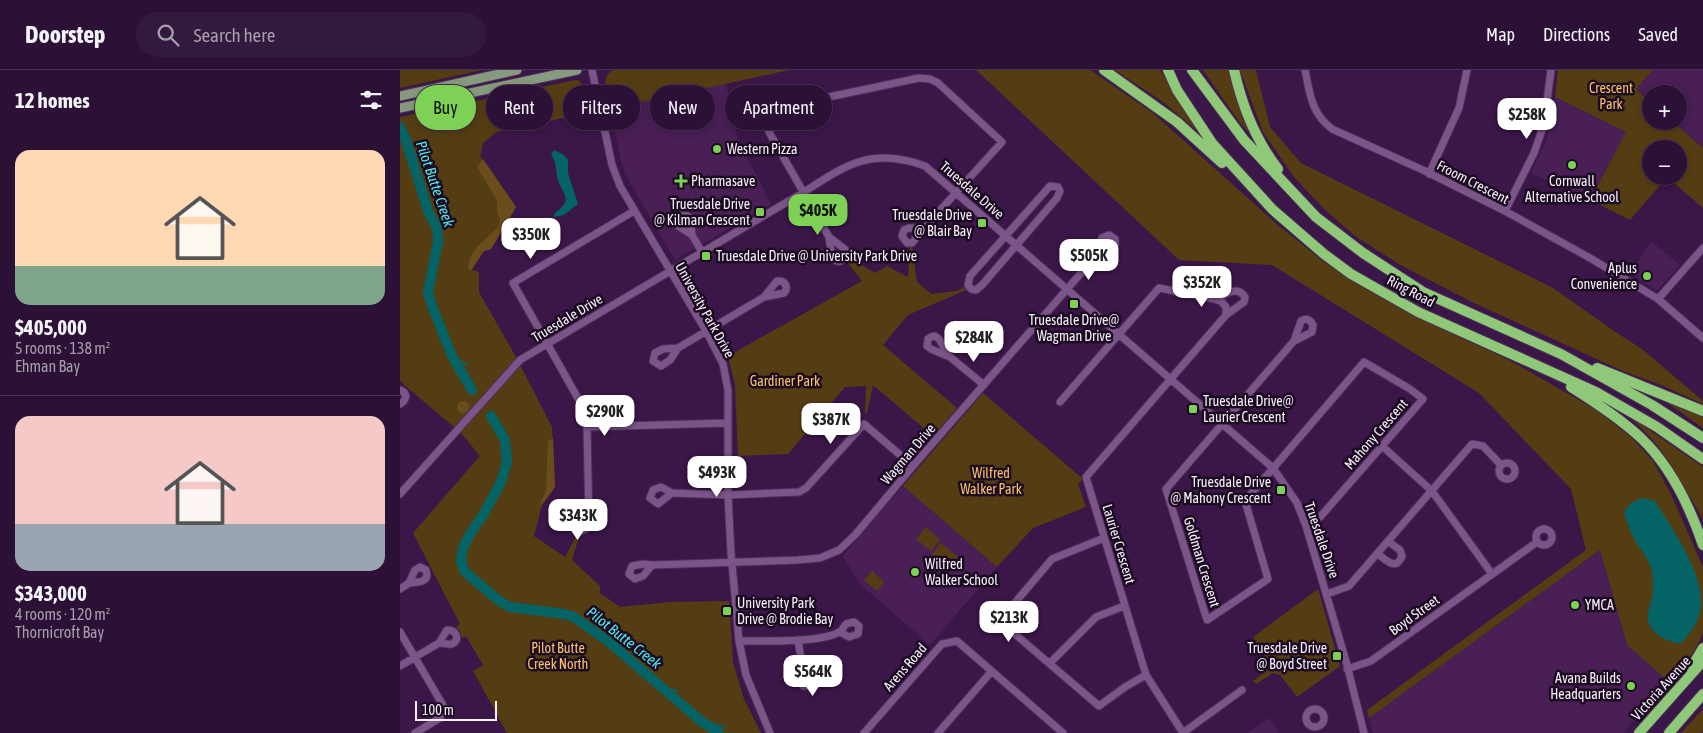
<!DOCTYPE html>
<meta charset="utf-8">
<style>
body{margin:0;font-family:"Asap Condensed",sans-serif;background:#34193e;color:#f1f3f6;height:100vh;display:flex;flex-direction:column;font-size:19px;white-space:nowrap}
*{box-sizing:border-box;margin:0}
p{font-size:16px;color:#a69dad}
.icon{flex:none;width:28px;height:28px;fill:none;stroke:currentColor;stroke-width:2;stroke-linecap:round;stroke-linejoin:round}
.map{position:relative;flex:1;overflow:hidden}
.side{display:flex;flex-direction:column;background:#2c1036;width:400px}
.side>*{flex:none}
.top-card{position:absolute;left:15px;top:15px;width:475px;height:45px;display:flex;gap:10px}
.buttons{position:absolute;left:1242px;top:15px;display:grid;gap:10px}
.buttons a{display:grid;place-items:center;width:45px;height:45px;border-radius:50%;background:#2c1036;box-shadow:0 2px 8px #0003,0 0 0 1px #483051;font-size:25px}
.scale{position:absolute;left:15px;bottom:12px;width:82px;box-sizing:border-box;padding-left:5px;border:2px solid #f8effb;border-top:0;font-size:14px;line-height:18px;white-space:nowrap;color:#f8effb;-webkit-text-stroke:4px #1a0b20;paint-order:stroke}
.price{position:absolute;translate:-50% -42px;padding:0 11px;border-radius:10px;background:#fff;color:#222;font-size:16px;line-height:32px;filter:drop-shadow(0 1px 2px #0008)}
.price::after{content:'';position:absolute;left:50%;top:30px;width:15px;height:11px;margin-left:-8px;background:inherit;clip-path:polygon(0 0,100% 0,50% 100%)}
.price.selected{background:#7dd154;color:#111}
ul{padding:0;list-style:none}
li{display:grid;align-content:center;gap:10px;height:265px;padding:0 15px}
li+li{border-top:1px solid #483051}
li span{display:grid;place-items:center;height:155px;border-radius:15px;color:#555}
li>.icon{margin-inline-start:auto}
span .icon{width:90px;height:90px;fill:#fffc;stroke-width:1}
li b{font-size:21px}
h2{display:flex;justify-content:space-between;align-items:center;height:60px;padding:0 15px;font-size:21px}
.pill{padding:0 18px;border-radius:22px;background:#2c1036;box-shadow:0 2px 8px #0003,0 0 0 1px #483051;font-size:18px;line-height:45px}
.pill.selected{background:#7dd154;color:#111}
header{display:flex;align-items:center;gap:30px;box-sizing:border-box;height:70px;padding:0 25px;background:#2c1036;border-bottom:1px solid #483051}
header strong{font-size:24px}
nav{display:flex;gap:28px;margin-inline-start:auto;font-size:18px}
.search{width:350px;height:45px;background:#34193e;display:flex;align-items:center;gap:12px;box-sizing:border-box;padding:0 18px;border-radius:28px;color:#a69dad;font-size:19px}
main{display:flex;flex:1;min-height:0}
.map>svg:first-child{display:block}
.built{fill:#491f56}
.green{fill:#553d13;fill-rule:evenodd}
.forest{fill:#6b4d1c}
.water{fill:#036365}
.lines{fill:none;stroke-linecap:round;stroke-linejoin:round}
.stream{stroke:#036365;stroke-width:2}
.river{stroke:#036365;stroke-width:10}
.minor-casing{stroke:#4d3056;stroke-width:9}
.major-casing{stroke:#4d3056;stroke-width:11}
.highway-casing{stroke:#4d3056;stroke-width:12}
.minor{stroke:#7b548a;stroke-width:7}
.major{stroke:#879a7f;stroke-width:9}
.highway{stroke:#8fc878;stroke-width:10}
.poi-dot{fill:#7dd154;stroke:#1a0b20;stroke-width:2}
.labels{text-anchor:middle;stroke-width:5;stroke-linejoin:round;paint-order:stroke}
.park-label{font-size:14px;fill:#fbc269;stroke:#1a0b20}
.poi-label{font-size:14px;fill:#f8effb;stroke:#1a0b20;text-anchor:start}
.street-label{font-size:14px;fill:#f8effb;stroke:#1a0b20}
.water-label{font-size:15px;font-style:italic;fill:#53eaed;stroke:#1a0b20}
</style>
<header>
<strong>Doorstep</strong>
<div class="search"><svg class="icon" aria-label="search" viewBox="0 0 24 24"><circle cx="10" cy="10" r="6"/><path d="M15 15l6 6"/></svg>Search here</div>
<nav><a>Map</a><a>Directions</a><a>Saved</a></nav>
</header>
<main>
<section class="side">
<h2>12 homes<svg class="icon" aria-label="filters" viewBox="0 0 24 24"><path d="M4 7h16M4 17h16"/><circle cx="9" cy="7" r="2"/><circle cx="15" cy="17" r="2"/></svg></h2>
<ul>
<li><span style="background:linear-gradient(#ffd9b3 75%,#7fa58c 0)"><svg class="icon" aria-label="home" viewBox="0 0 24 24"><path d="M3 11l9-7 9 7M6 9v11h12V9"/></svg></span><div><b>$405,000</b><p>5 rooms · 138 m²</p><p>Ehman Bay</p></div></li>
<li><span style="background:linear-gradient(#f6c9c9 70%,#9aa5b1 0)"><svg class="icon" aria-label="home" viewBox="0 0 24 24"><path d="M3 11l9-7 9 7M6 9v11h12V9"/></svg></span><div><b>$343,000</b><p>4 rooms · 120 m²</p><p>Thornicroft Bay</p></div></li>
</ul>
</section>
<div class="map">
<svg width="1303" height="663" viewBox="0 0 1303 663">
<rect width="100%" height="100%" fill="#3b1648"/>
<path class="built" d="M1253 0H1303V78L1272 51H1279V24H1251V33L1236 19Z
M326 13 337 67 371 134 275 190 228 109 222 95 210 39Z
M1155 27 1226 62 1190 130 1131 103 1147 69Z
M1251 171 1280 195 1258 220H1256L1230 204Z
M503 416 597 497 530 575 459 513 443 486Z
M1200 480 1227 575 1268 611 1223 663H973L969 648Z
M869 648 880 663H848Z"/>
<path class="green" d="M0 0H82L0 18Z
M214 0H389L210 39C208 26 199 6 214 0Z
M576 0H690L753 43 879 156 924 192 952 210 1012 245 1107 289 1195 339 1231 367 1253 391 1271 424 1303 497V562C1297 581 1283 596 1268 611L1227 575 1200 480 969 648 967 640 1186 480 1171 419 1079 323 872 195 779 190Z
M715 0H760L801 64 763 32Z
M803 0H828L850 64 840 53Z
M840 0H856L870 57 901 93 1153 218 1214 261 1242 279 1303 331V334L1259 314 1225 302 1074 233 1002 196 955 166 924 139 894 107 863 62Z
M1158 0H1253L1236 19 1251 33V51H1272L1303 78V138L1267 107 1230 150 1190 130 1226 62 1155 27ZM1251 79H1279V106H1251Z
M175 10H178L184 16 195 56 180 47 172 46 96 62 83 73 80 86 116 137 91 179 84 181 72 200 79 202V222L116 287 152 357 155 417 142 435 134 466 165 487 178 463 180 464 172 490 200 516V523L220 537 269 532 329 531 333 592 344 629 361 663H107L73 601 83 595 66 566 62 568 60 561 56 557 60 554 13 463 80 386 61 363 2 313 0 310V47Z
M510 177H512L517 212 531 224 556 221 565 217 566 220 508 245 483 275 557 338 533 366 473 315 467 343H465L466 316 445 317 388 384 338 386 335 315 328 286 462 211 447 192 451 189 475 203 487 196 508 207Z
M583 323 683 409 678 414 686 437 633 458 597 497 503 416Z
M1262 329 1303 347V358Z
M1229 346 1303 397V449L1270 393 1252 369Z
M526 457 540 470 531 481 516 469Z
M541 473 558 487 548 498 532 484Z
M472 501 484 512 477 521 464 510Z
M918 519 940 596 897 627 880 605 873 603 856 614 853 611 868 600 869 594 853 567Z
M1303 639V661L1301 663H1281Z"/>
<path class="forest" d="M83 89 116 137 91 179 84 181 71 200 68 199 70 188 77 177 97 158 100 150 97 141V130L77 97Z
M57 337a6 6 0 1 1 12 0a6 6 0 1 1-12 0Z
M153 368 155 417 142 435 140 433 146 421 148 371Z"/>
<path class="water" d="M154 80 164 85 168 90V103L178 134 164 145 154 147V144C176 127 161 126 157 106 156 98 156 92 151 84Z
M1242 428 1255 431C1272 459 1302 500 1301 533 1301 549 1291 563 1280 574 1268 571 1255 567 1249 554 1245 543 1253 531 1253 520 1253 514 1253 506 1252 501 1249 489 1243 483 1237 474 1231 464 1227 454 1224 442L1231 433Z"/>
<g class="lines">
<path class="stream" d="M10 83 13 85H18
M54 289 67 294
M50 291 52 286
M57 493 62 489
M256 616V612
M266 621 277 620
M301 651 326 657"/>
<path class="river" d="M0 57 6 70 28 141 37 158 38 172 28 222 32 236 52 286 72 320
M91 346 105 370 107 392 101 412 83 445 70 464 63 478 61 491 64 501 98 530 110 537 164 544 174 547 209 572 301 651 319 663"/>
<g class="minor-casing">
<path id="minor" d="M192 0 212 95 220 116 306 261 323 294 328 320V425L331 483 339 571 346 605 370 663
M905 0C910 24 911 43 932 59L1025 101 1105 141 1190 188 1258 229 1303 268
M1029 104 1059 38 1067 0
M650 116 658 117 660 121 657 128 582 215 576 220 571 219 568 215 570 206Z
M234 141 113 213 184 339 187 357 327 353
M1105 141 1134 83 1144 54 1151 0
M509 158H524L512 173H507L502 166 504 160Z
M292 165 278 156V150L282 145 288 146 291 153 292 165 302 182
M709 165 715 169V177L695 187 702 168Z
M429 167 369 62 367 40 519 8 530 9 538 13 602 72 524 158
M429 167 446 180V187C442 192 437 193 432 188Z
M377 211C385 210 389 217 384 223L364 227Z
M1258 229 1303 178
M817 230C826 224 837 215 845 227L844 232 826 245
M535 266 539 269 550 287 531 279 527 276 528 269 531 267Z
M894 271 901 251C906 248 910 249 913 255L912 262 894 271 766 419 807 550 868 509 845 431 964 292 1010 319 1023 329 921 446 906 456
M278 278 263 279 255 283 253 291 261 296 270 290 278 278 364 227
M550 287 584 315
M0 320 4 322 6 326 4 331 0 334
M660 332 759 218 820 230 826 237V245L686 407 746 605 783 663
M187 357 189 454 186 459 181 461 177 458 176 452 187 433
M982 376 1032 421 1092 504
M1099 401a8 8 0 1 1 16 0a8 8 0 1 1-16 0Z
M272 423 258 434 250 428 253 420 261 417 272 423 328 425 399 422 406 418 464 354 513 396
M0 424 120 290 404 122C447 94 472 77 525 96L873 398 897 433 906 456 946 591 964 663
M1136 467a8 8 0 1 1 16 0a8 8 0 1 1-16 0Z
M704 468 652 489 602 548 609 559 699 636 725 617 746 605
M978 484C987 491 996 501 1002 486L1000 480 989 472
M252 495 243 506 235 509 229 504 232 496 243 494 252 495 398 490 420 488 439 480 455 465 513 396 695 187
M20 497 26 500C30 513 18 512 9 513L15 500Z
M0 519 9 513
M927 524 949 516 1072 374 1083 376 1101 395
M47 560C56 559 61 570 52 574 49 575 42 573 39 573Z
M0 562 44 637 40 648 15 663
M398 570 402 595 399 609 403 616H412L416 608 402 595
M339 571C360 571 422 573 439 562 442 561 444 556 446 554L454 552 459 556 458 564 449 567 440 562
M650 593 696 547 724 536
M0 596 39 573
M947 599 971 591 1137 472
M906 648a9 9 0 1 1 18 0a9 9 0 1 1-18 0Z
M784 662 842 620
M464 663 542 574 557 571 663 663
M538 663 591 602"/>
</g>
<g class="major-casing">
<path id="major" d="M0 26 117 0
M0 38 177 0"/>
</g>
<g class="highway-casing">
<path id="highway" d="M704 0 777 52 822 93
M768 0 777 20 812 73 872 139 924 184 951 204 1018 242 1196 322 1257 357 1303 389
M792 0 844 70 916 147 963 183 1023 222 1161 284 1252 335 1303 368
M834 0C842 35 856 71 878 99
M1197 298 1303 341
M1171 317C1195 332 1221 349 1242 369 1271 397 1290 437 1303 475
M1291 598 1303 578
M1239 663 1303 591
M1269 663 1303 624"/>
</g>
<use href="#minor" class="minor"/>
<use href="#major" class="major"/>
<use href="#highway" class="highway"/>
</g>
<g class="poi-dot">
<circle cx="317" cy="79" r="5"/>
<circle cx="1172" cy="95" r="5"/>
<path d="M278.5 103.5h5v5h5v5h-5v5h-5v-5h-5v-5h5z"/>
<rect x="355" y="137" width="10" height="10" rx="2.5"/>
<rect x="577" y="148" width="10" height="10" rx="2.5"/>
<rect x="301" y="181" width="10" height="10" rx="2.5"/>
<circle cx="1247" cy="206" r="5"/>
<rect x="669" y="229" width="10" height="10" rx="2.5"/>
<rect x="788" y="334" width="10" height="10" rx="2.5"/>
<rect x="876" y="415" width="10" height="10" rx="2.5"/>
<circle cx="515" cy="502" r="5"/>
<circle cx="1175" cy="535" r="5"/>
<rect x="322" y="536" width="10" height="10" rx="2.5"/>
<rect x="932" y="581" width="10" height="10" rx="2.5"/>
<circle cx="1231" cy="616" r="5"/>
</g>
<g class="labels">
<g class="park-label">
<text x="1211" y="23">Crescent<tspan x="1211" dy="16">Park</tspan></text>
<text x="385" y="316">Gardiner Park</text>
<text x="591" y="408">Wilfred<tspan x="591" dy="16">Walker Park</tspan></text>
<text x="158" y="583">Pilot Butte<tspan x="158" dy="16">Creek North</tspan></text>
</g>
<g class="poi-label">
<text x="327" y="84">Western Pizza</text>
<text x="291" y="116">Pharmasave</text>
<text x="1172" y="116" text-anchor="middle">Cornwall<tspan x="1172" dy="16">Alternative School</tspan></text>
<text x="350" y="139" text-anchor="end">Truesdale Drive<tspan x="350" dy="16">@ Kilman Crescent</tspan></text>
<text x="572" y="150" text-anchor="end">Truesdale Drive<tspan x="572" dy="16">@ Blair Bay</tspan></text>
<text x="316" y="191">Truesdale Drive @ University Park Drive</text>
<text x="1237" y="203" text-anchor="end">Aplus<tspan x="1237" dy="16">Convenience</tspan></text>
<text x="674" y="255" text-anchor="middle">Truesdale Drive@<tspan x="674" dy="16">Wagman Drive</tspan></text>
<text x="803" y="336">Truesdale Drive@<tspan x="803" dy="16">Laurier Crescent</tspan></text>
<text x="871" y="417" text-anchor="end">Truesdale Drive<tspan x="871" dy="16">@ Mahony Crescent</tspan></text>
<text x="525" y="499">Wilfred<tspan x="525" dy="16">Walker School</tspan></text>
<text x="337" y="538">University Park<tspan x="337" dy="16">Drive @ Brodie Bay</tspan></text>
<text x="1185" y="540">YMCA</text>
<text x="927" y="583" text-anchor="end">Truesdale Drive<tspan x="927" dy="16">@ Boyd Street</tspan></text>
<text x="1221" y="613" text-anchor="end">Avana Builds<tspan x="1221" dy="16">Headquarters</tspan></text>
</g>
<g class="street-label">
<text transform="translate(1073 112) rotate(27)" y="5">Froom Crescent</text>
<text transform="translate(572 120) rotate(41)" y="5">Truesdale Drive</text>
<text transform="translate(1011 221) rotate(28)" y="5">Ring Road</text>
<text transform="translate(305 240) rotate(61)" y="5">University Park Drive</text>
<text transform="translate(167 248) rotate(-31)" y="5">Truesdale Drive</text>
<text transform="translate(976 364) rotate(-49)" y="5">Mahony Crescent</text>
<text transform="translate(508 384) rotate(-49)" y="5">Wagman Drive</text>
<text transform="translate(922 470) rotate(71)" y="5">Truesdale Drive</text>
<text transform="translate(719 474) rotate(73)" y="5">Laurier Crescent</text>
<text transform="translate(802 492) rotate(73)" y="5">Goldman Crescent</text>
<text transform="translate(1014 545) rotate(-36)" y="5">Boyd Street</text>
<text transform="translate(505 597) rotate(-49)" y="5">Arens Road</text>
<text transform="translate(1261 618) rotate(-48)" y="5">Victoria Avenue</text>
</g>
<g class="water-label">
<text transform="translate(35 114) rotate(71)" y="5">Pilot Butte Creek</text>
<text transform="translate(224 568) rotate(38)" y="5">Pilot Butte Creek</text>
</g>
</g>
</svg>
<div class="buttons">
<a>+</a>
<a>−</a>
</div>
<div class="scale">100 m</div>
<b class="price" style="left:1127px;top:70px">$258K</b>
<b class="price selected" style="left:418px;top:166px">$405K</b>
<b class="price" style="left:131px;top:190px">$350K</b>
<b class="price" style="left:689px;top:211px">$505K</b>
<b class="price" style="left:802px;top:238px">$352K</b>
<b class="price" style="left:574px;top:293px">$284K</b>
<b class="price" style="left:205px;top:367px">$290K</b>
<b class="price" style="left:431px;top:375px">$387K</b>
<b class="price" style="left:317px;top:428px">$493K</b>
<b class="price" style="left:178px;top:471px">$343K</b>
<b class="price" style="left:609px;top:573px">$213K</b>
<b class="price" style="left:413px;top:627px">$564K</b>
<div class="top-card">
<a class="pill selected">Buy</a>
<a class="pill">Rent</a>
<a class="pill">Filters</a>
<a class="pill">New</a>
<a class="pill">Apartment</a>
</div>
</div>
</main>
